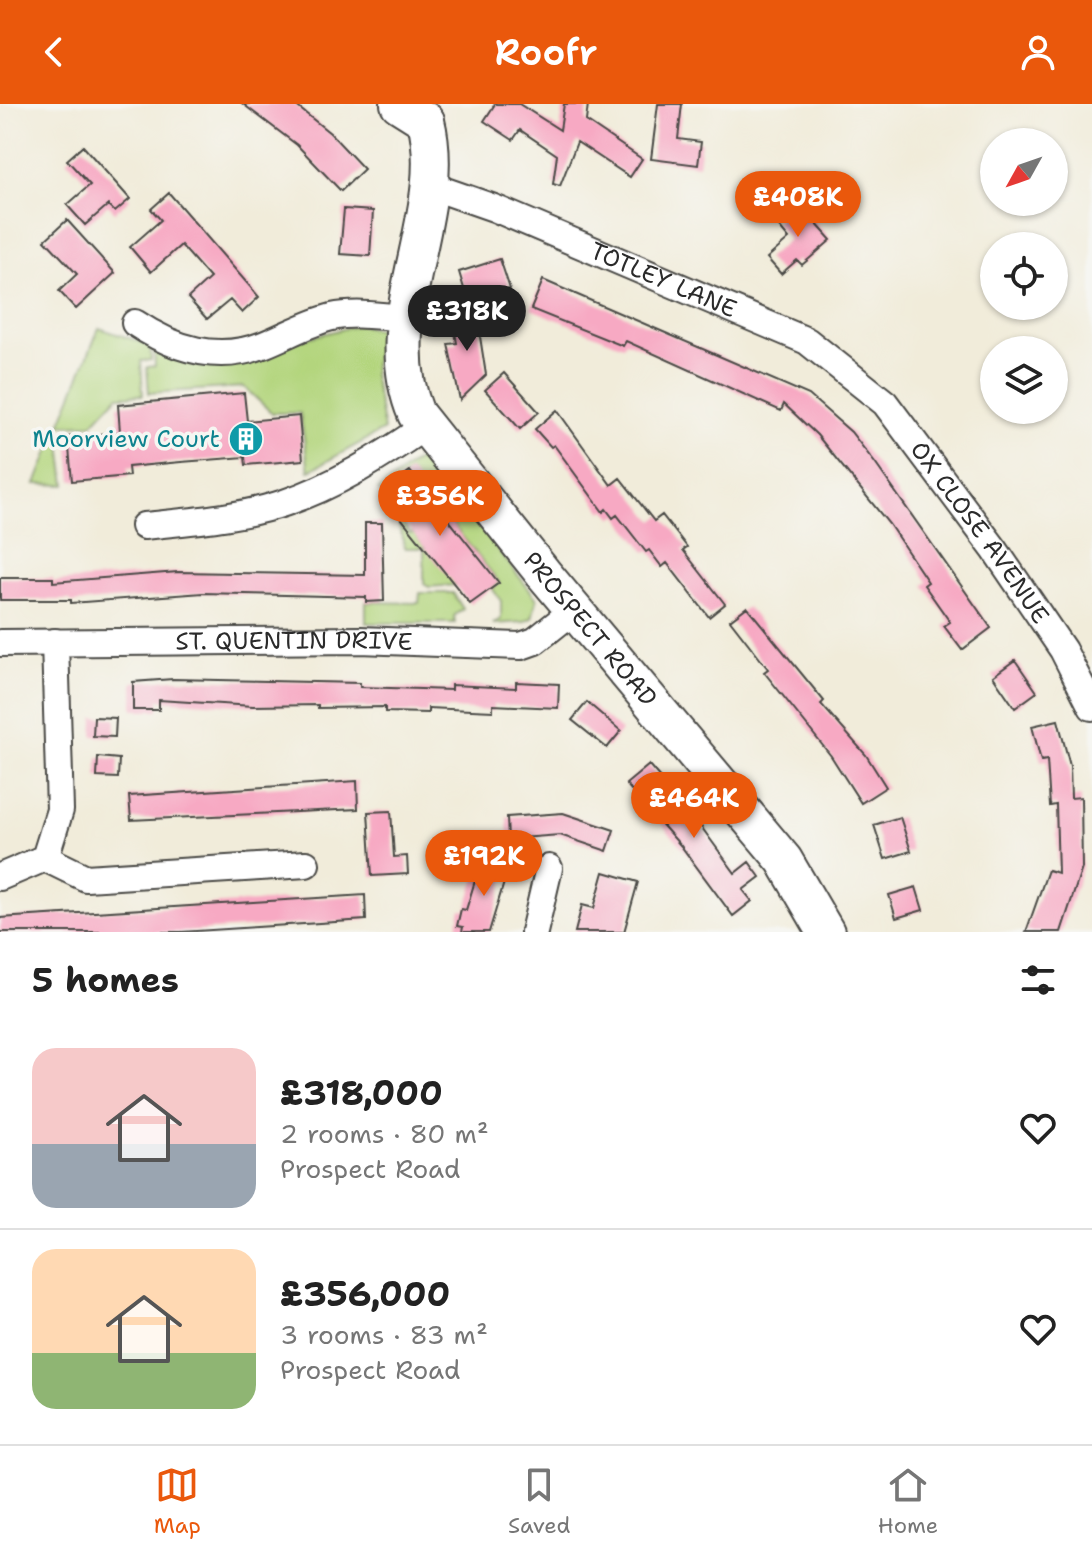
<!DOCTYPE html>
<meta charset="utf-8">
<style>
body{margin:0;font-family:"Shantell Sans",sans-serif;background:#f2f2f2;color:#222;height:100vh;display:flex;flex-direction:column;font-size:30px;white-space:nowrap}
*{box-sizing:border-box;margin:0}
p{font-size:26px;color:#767676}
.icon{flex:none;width:44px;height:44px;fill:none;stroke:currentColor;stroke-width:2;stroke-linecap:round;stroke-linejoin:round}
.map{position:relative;height:828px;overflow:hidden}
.side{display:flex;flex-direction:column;background:#fff;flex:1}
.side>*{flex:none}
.needle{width:52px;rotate:230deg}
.fabs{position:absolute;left:980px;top:24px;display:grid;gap:16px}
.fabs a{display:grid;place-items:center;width:88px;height:88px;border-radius:50%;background:#fff;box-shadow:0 2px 6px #0004;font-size:40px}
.price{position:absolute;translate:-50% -68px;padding:0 18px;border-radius:28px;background:#ea580c;color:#fff;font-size:26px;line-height:52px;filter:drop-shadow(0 2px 4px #0008)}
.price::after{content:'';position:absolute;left:50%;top:48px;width:24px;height:18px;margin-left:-12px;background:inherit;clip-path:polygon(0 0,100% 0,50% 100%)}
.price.selected{background:#222;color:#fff}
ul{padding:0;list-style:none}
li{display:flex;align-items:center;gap:24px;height:200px;padding:0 32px}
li+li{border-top:2px solid #e0e0e0}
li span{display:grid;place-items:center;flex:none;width:224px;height:160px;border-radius:24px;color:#555}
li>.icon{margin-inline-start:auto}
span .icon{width:96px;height:96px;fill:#fffc;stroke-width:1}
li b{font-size:34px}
h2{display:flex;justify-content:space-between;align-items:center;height:96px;padding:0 32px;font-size:34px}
header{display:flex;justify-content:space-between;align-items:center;height:104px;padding:0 32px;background:#ea580c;color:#fff;font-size:36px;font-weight:600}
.tabs{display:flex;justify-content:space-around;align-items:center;height:112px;border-top:2px solid #e0e0e0;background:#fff;font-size:22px;color:#767676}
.tabs a{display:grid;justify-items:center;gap:4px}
.tabs .selected{color:#ea580c}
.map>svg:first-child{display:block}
.green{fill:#b3d57d;stroke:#6f8054;stroke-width:2}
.building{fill:#f7a9c3}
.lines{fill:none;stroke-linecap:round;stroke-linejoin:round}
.street-casing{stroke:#494845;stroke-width:30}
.secondary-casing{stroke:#494845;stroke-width:40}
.street{stroke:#fff;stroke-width:26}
.secondary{stroke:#fff;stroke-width:36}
.labels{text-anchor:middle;stroke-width:7;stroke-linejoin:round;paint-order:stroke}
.street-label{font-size:24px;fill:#2b2b2b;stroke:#f6f6f2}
.culture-label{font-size:24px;fill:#0d838f;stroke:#f6f6f2;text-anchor:end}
</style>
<header><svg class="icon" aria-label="back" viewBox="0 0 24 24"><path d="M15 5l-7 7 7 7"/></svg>Roofr<svg class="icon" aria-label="person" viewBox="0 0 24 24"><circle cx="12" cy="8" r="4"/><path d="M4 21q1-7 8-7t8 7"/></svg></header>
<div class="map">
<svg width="1092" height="828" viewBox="0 0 1092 828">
<rect width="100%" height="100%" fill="#f6f6f2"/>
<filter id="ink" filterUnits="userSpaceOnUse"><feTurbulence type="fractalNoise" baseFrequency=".0125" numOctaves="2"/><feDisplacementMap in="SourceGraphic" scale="16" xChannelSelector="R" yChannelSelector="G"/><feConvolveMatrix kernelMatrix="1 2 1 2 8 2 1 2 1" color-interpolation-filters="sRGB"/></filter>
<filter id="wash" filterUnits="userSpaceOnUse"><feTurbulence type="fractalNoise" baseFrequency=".006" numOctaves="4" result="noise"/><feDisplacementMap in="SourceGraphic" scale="32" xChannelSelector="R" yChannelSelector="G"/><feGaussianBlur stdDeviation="1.8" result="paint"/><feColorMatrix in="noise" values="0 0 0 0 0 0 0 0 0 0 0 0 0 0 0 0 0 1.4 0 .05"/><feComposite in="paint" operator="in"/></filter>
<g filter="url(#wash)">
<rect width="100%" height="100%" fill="#f1ecda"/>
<path class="green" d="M359 221 379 226 373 270 384 326 309 367 300 309H272L244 283 149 289 147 263 155 262 154 242 223 264 278 241Z
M99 224 150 241 151 256 141 257 143 291 118 292 92 320 60 321Z
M59 323 66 381 36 380Z
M423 352 537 495 532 514 524 518 493 520 501 515V497L492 484 499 478 410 368 380 389 378 386Z
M395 408 410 430 413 428 457 481 429 483 424 480V444H405Z
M420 489H453L463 505 454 512 455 519H366V498L419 499Z"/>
<g id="blocks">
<path class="building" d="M243 0H294L330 29 364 65 341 87 297 41Z
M495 0H519L560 26 564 0H588L586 17 642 55 630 73 577 38 560 82 553 80 557 51 520 26 513 36 484 17Z
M658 0H682L678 35 701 38 698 61 651 55Z
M83 42 130 95 115 108 108 101 85 121 67 101 90 81 67 56Z
M169 89 259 193 242 209 230 196 207 215 188 194 210 174 181 141 151 168 130 143 161 116 151 105Z
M798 99 831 136 802 161 797 156 781 170 767 154 789 135 775 118Z
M344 105 373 107 370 152 340 150Z
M67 116 115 169 76 205 59 187 77 170 45 136Z
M500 155 510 185 468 198 459 168Z
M543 176 809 291 851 328 875 359 991 524 962 546 944 522 950 518 924 481 928 478 889 420 817 331 784 300 781 307 626 237 623 242 531 205Z
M476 207 486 271 460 296 448 240 457 239 452 212Z
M504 269 539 308 520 325 485 286Z
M244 289 247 317 299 312 303 356 246 361 245 353 181 358 128 363 129 372 72 377 68 333 120 328 118 301Z
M557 306 611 381 620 374 654 417 662 411 687 443 683 446 725 500 709 513 667 459 662 463 649 446 646 448 617 411 613 414 606 405 603 408 554 341 551 343 535 325Z
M410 367 499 479 470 500 381 389Z
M365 419H382L384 497 366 498V493L203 489 71 499V496H0V474H53V478L178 468 365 471Z
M747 503 824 597 821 600 866 651 886 683 861 699 831 652 764 568 768 565 730 516Z
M1015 556 1037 588 1015 604 993 572Z
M173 575 360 579V583L451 586V581L516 584V578L559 580 558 604 493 601V607L428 604V609L385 608V603L318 604V601L253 602 159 596V606H133V578Z
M587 598 621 627 607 644 572 616Z
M94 613 116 614 115 633 93 632Z
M1058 616 1070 662 1071 694 1081 693 1082 764 1061 828H1026L1048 766 1058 769 1056 701 1050 702 1047 656 1041 657 1032 622Z
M98 653 119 655 118 674 97 673Z
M649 661 694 713 735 769 749 758 760 773 743 786 752 797 733 812 681 742 626 680Z
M357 677 358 705 131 716 129 692Z
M391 707 394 753 407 752 408 770 372 772 368 708Z
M563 709 614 726 607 747 560 731 508 735 507 713Z
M900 713 911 747 885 755 874 721Z
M482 754 509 762 489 828H462L463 823 457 822 461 805 466 806Z
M604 768 638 778 624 828H575L582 801 594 804Z
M916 783 923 806 896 814 889 791Z
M365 791 366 816 181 828H0V814Z"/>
</g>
</g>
<g filter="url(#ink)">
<use href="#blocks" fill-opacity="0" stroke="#494845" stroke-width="2"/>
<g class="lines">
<g class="street-casing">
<g id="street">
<path id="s1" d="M428 81 494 104 807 237 885 299 995 446 1063 546 1092 603"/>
<path d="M135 219C174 245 217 259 263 241 286 232 308 219 332 213 355 208 382 212 405 214"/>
<path d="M144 422C191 417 239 414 284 399 335 382 381 353 424 323"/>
<path id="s2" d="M0 539 360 536 521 542 535 537 574 506"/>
<path d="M45 754 86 774 306 760"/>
<path d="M0 773 45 754 60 706 55 538"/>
<path d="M534 828 549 764"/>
</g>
</g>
<g class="secondary-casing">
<g id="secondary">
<path d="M399 0 426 17"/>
<path id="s3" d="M426 17C450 111 375 213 416 310L543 469 784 756 826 828"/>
</g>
</g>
<use href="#street" class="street"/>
<use href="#secondary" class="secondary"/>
</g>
</g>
<defs>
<g id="building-disc" transform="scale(1.8)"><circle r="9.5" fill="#0f9aa8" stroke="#f6f6f2"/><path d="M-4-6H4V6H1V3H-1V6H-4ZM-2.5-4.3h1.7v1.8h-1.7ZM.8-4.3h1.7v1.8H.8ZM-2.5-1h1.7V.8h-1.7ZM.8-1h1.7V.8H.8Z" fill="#fff"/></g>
</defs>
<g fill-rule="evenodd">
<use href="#building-disc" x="246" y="335"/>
</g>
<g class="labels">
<g class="street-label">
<text dy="8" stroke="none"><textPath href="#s1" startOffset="254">TOTLEY LANE</textPath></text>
<text dy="8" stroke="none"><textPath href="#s1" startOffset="670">OX CLOSE AVENUE</textPath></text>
<text dy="8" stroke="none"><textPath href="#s3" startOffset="574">PROSPECT ROAD</textPath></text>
<text dy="8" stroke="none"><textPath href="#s2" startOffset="294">ST. QUENTIN DRIVE</textPath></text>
</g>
<g class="culture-label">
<text x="220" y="343">Moorview Court</text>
</g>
</g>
</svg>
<div class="fabs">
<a><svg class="needle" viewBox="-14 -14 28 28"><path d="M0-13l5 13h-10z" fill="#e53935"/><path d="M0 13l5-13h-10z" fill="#767676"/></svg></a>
<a><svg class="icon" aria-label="locate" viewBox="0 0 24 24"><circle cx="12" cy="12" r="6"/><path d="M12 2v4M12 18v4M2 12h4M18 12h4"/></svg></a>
<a><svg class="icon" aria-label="layers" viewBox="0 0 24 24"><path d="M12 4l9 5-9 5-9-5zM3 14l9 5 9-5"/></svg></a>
</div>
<b class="price" style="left:798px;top:135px">£408K</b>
<b class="price selected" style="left:467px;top:249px">£318K</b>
<b class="price" style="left:440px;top:434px">£356K</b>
<b class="price" style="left:694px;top:736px">£464K</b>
<b class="price" style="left:484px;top:794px">£192K</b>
</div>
<section class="side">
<h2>5 homes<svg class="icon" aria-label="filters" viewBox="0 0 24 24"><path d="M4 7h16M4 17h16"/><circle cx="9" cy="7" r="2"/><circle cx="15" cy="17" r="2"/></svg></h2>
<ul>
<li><span style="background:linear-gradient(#f6c9c9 60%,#9aa5b1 0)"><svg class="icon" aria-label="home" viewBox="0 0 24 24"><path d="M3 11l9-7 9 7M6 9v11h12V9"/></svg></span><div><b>£318,000</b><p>2 rooms · 80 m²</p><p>Prospect Road</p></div><svg class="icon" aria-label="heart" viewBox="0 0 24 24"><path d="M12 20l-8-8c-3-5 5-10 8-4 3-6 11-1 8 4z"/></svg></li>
<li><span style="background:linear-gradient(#ffd9b3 65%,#8fb573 0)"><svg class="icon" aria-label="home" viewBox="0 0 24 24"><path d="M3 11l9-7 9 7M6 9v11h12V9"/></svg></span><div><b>£356,000</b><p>3 rooms · 83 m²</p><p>Prospect Road</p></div><svg class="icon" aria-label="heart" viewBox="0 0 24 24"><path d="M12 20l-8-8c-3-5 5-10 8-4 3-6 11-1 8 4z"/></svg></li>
</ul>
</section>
<nav class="tabs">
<a class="selected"><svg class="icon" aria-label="map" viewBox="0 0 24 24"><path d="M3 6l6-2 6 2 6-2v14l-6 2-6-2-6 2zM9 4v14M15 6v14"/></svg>Map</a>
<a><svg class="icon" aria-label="saved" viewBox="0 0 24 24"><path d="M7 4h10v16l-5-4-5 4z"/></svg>Saved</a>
<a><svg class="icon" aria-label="home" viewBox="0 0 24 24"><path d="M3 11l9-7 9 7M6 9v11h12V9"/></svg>Home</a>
</nav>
